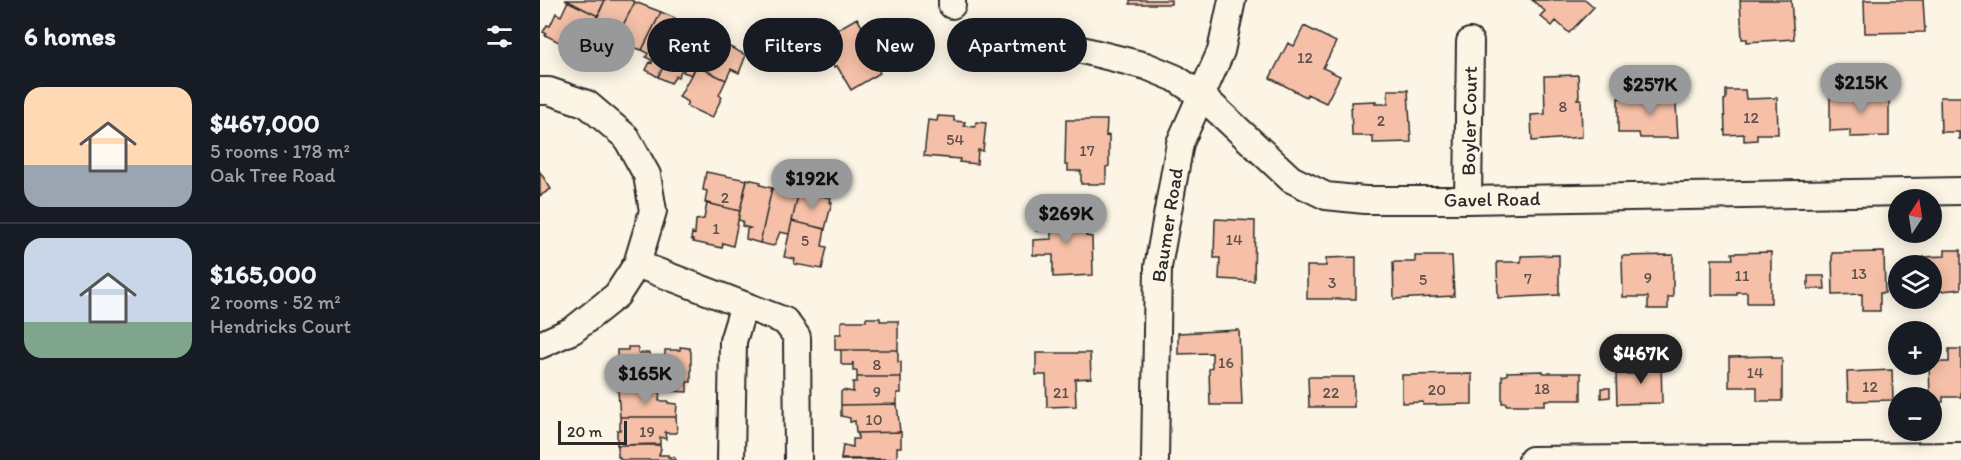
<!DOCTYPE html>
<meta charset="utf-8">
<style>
body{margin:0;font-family:Itim,sans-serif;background:#20242c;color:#f1f3f6;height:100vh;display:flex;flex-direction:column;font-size:22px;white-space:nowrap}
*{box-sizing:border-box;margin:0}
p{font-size:20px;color:#9ea1a6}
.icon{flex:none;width:33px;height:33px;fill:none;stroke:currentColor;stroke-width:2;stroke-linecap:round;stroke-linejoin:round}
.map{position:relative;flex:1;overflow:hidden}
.side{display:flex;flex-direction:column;background:#171b24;width:540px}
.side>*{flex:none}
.guide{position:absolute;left:18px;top:18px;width:570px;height:54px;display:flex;gap:12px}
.needle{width:39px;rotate:12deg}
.tools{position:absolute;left:1348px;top:189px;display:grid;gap:12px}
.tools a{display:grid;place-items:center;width:54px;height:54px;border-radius:50%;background:#171b24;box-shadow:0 3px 15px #0003;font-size:30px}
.scale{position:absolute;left:18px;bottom:15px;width:69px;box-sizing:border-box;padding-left:6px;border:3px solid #2b2b2b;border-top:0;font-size:16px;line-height:21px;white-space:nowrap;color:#2b2b2b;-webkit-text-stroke:4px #fcf5e5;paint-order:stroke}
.price{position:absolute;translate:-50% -51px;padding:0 14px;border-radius:21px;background:#98999b;color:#111;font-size:20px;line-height:39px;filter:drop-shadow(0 2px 3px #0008)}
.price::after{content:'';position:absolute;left:50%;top:36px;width:18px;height:14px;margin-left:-9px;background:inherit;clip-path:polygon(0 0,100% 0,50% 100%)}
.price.current{background:#222;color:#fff}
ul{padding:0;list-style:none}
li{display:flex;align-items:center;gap:18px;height:150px;padding:0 24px}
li+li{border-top:2px solid #363941}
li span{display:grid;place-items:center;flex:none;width:168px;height:120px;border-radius:18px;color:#555}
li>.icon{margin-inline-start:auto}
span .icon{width:72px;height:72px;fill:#fffc;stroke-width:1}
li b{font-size:26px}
h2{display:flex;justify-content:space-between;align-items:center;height:72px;padding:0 24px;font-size:26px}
.chip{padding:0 21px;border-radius:27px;background:#171b24;box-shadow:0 3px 15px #0003;font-size:21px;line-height:54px}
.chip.current{background:#98999b;color:#111}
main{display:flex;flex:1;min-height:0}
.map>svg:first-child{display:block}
.building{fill:#f5c0a7;stroke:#2b2b2b;stroke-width:1.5}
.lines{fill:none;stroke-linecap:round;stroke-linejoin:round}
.minor-casing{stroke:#2b2b2b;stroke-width:30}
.minor{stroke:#fcf5e5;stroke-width:26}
.labels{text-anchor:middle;stroke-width:4.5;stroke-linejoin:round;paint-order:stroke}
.number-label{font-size:16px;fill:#5e504a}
.street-label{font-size:20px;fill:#2b2b2b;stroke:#fcf5e5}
</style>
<main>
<section class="side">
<h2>6 homes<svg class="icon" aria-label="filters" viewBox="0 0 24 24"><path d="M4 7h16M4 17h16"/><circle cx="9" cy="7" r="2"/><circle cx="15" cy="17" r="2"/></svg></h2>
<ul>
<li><span style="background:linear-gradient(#ffd9b3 65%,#9aa5b1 0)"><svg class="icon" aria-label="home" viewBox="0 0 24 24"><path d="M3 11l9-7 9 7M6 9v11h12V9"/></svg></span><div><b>$467,000</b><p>5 rooms · 178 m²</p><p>Oak Tree Road</p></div></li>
<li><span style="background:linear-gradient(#c9d6e8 70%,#7fa58c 0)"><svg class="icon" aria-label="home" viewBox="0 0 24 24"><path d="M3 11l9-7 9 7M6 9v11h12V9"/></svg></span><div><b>$165,000</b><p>2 rooms · 52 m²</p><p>Hendricks Court</p></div></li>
</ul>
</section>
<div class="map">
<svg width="1421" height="460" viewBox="0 0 1421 460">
<rect width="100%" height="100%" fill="#fcf5e5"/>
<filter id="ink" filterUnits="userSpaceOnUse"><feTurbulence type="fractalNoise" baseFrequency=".0167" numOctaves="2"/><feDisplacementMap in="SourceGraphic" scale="12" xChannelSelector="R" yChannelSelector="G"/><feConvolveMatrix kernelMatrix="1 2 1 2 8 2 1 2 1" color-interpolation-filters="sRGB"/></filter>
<g filter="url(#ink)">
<path class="building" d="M25 0H65L58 16Z
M65 0H91L95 2 69 52 57 45 60 37 63 38 64 36 56 32 58 28 53 25Z
M590 0H631V4H590Z
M992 0H1046L1054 7 1029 33 1016 21 1012 26 1000 16 1005 11Z
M1200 0H1251L1254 39 1207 42V39H1202Z
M1324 0H1383L1385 32 1325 33Z
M28 1 58 16 42 49 33 44 31 48 5 35 6 33 3 32 7 25 10 26 16 13 21 16Z
M95 2 121 12 102 50 92 47 89 53 87 52 81 58 69 52Z
M121 12 135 18 133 21 144 27 118 77 106 70 110 62 112 63 113 61 106 57 108 53 102 50Z
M317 18 330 40 326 42 330 48 333 46 341 61 335 64 340 73 311 90 297 66 294 67 281 44 294 37 291 33Z
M764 26 796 42 783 68 800 76 786 103 767 94 766 97 730 78 748 43 754 46Z
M144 27 170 37 152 75 143 72 144 71 142 69 138 77 136 76 131 83 118 77Z
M170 37 206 55 199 73 191 69 186 80 156 66Z
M156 66 186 80 179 95 182 97 172 118 146 106 148 102 139 97Z
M1038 75 1039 96 1037 99H1041L1042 137 992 141 991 115 1005 114 1004 76Z
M1135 88 1138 138H1100L1099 133H1078V98L1115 99V89Z
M1315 89H1332V96H1349V136L1310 137V130L1290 131V96H1315Z
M848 90H868L871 142 833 143V136H812L811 102 836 101 835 104H848Z
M1186 90H1205L1206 99 1237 98 1238 134H1217V140L1204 141V134L1185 135 1184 100 1186 99Z
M1400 97H1421V139H1419V132H1401Z
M398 116 414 117V121L425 122 424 126 435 127 436 122 446 123 443 151 438 150 437 164 419 162 420 159 384 156 388 120 397 121Z
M526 120H567L566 136 569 135V166L566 167V184H541V171H528V165H525Z
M0 172 11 189 0 196Z
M166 172 207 180 200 211 165 203 167 191 163 190Z
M207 179 221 182 220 185 232 188 220 243 206 239 207 229 210 228 202 226 203 221 198 220Z
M232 188 259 191 249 234 240 232 235 244 233 246 220 243Z
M259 191 291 198 290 202H292L285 229 252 221Z
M167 203 200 211 193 246 183 243 182 248 153 242V240L151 239 152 233 155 234 156 220 164 219Z
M546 216V236L552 237 553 275 513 277V255H493V240L511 239V231H496V217Z
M675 219 715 221 714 281 679 279 680 258H674Z
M252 221 285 229 282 246 287 247 282 269 254 264 255 259 244 257Z
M1405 250H1421V289L1392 292V266H1384V257L1405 256Z
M1231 252V303H1207V292H1197V295H1172V259H1193L1192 253Z
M1344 252 1345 293H1340V311H1322V294L1293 295 1292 253Z
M1019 255V295L958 298 957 262H981V256Z
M1133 255V297H1128V309H1108V297H1083L1082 256Z
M875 256H912L914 296 854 299 853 262H875Z
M816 257V299H767V266H786V258Z
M1268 276H1284L1285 289H1268Z
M326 318H340V321H358V350H295V334H301V323L303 321H326Z
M699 330 702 405H670L669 369 672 368V353L638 354V333Z
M88 347H98V353H110V390H78L77 350H88Z
M140 347 149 348 151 352V382H147V392L110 390V356H125V350H140Z
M1409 349H1421V397H1403V402H1392V398H1390L1389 364H1392V362H1409Z
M301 350H358V362H361V377H317V371H313V362L312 365H303L301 363Z
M496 353H550L551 378 535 379 536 406 507 407 506 375H496Z
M1232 356V358H1242V401H1217V387H1189V357Z
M1106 358H1121L1122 403 1077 404 1076 374H1106Z
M1352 370 1353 400 1308 401 1307 372Z
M1003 371V373H1041V400H1005V405H966V403H962V376L967 375V372Z
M932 374V404L883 405V402L862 403V375Z
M317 377H361V393H357V404L301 405V392L303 390 313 392V382H317Z
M768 377H814V407H769Z
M1061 388H1070V397L1061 398Z
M78 390H120L119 401H128V403L137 404 136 417H80Z
M357 404 360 432 316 433 315 421 310 422V418L301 416V405Z
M80 417H136L137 431 136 433H126L125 432 126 439 120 437V445H77V430H80Z
M361 432V447H357V459H301L303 445 313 447V439H318V433Z
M119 444 121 449 119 455H128V457H134L136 460H80V457H78V445Z
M301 459H357V460H301Z"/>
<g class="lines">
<g class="minor-casing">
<path id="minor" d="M412 5V0
M530 47 606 66 635 78 662 96 751 179 786 196 825 200H928L1421 191
M0 91H9L47 104 86 137 107 175 113 211 97 264 77 295 33 330 0 345
M928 200 930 42
M97 264 245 321 257 337 258 460
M191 460 193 341 204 305
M615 460 618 267 640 143 681 51 692 0
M992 460 1421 456"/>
</g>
<use href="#minor" class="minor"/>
</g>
</g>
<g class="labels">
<g class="number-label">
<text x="765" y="63">12</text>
<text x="1023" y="112">8</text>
<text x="1211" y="123">12</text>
<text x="841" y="126">2</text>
<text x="415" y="145">54</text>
<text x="547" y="156">17</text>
<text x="185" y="203">2</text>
<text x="176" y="234">1</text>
<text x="694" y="245">14</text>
<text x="265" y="246">5</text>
<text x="1319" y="279">13</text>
<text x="1202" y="281">11</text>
<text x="1108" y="283">9</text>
<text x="988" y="284">7</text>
<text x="883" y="285">5</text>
<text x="792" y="288">3</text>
<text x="686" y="368">16</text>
<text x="337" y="370">8</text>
<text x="1215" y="378">14</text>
<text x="1330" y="392">12</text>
<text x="1002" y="394">18</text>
<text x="897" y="395">20</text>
<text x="337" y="397">9</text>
<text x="521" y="398">21</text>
<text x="791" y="398">22</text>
<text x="334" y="425">10</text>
<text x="107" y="437">19</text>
</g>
<g class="street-label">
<text transform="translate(929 121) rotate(-89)" y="7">Boyler Court</text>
<text transform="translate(952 199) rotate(-1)" y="7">Gavel Road</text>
<text transform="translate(627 225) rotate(-81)" y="7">Baumer Road</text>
</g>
</g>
</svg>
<div class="tools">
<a><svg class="needle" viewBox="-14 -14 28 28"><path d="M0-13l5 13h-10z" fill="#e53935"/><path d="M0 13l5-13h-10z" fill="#9ea1a6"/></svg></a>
<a><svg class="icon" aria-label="layers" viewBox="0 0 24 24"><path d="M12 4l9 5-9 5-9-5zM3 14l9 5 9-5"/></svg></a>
<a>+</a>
<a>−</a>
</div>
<div class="scale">20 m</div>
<b class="price" style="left:1321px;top:114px">$215K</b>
<b class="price" style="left:1110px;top:116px">$257K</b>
<b class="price" style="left:272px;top:210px">$192K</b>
<b class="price" style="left:526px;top:245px">$269K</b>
<b class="price current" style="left:1101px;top:385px">$467K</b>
<b class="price" style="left:105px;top:405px">$165K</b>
<div class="guide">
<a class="chip current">Buy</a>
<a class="chip">Rent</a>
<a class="chip">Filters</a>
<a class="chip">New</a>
<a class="chip">Apartment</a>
</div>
</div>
</main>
